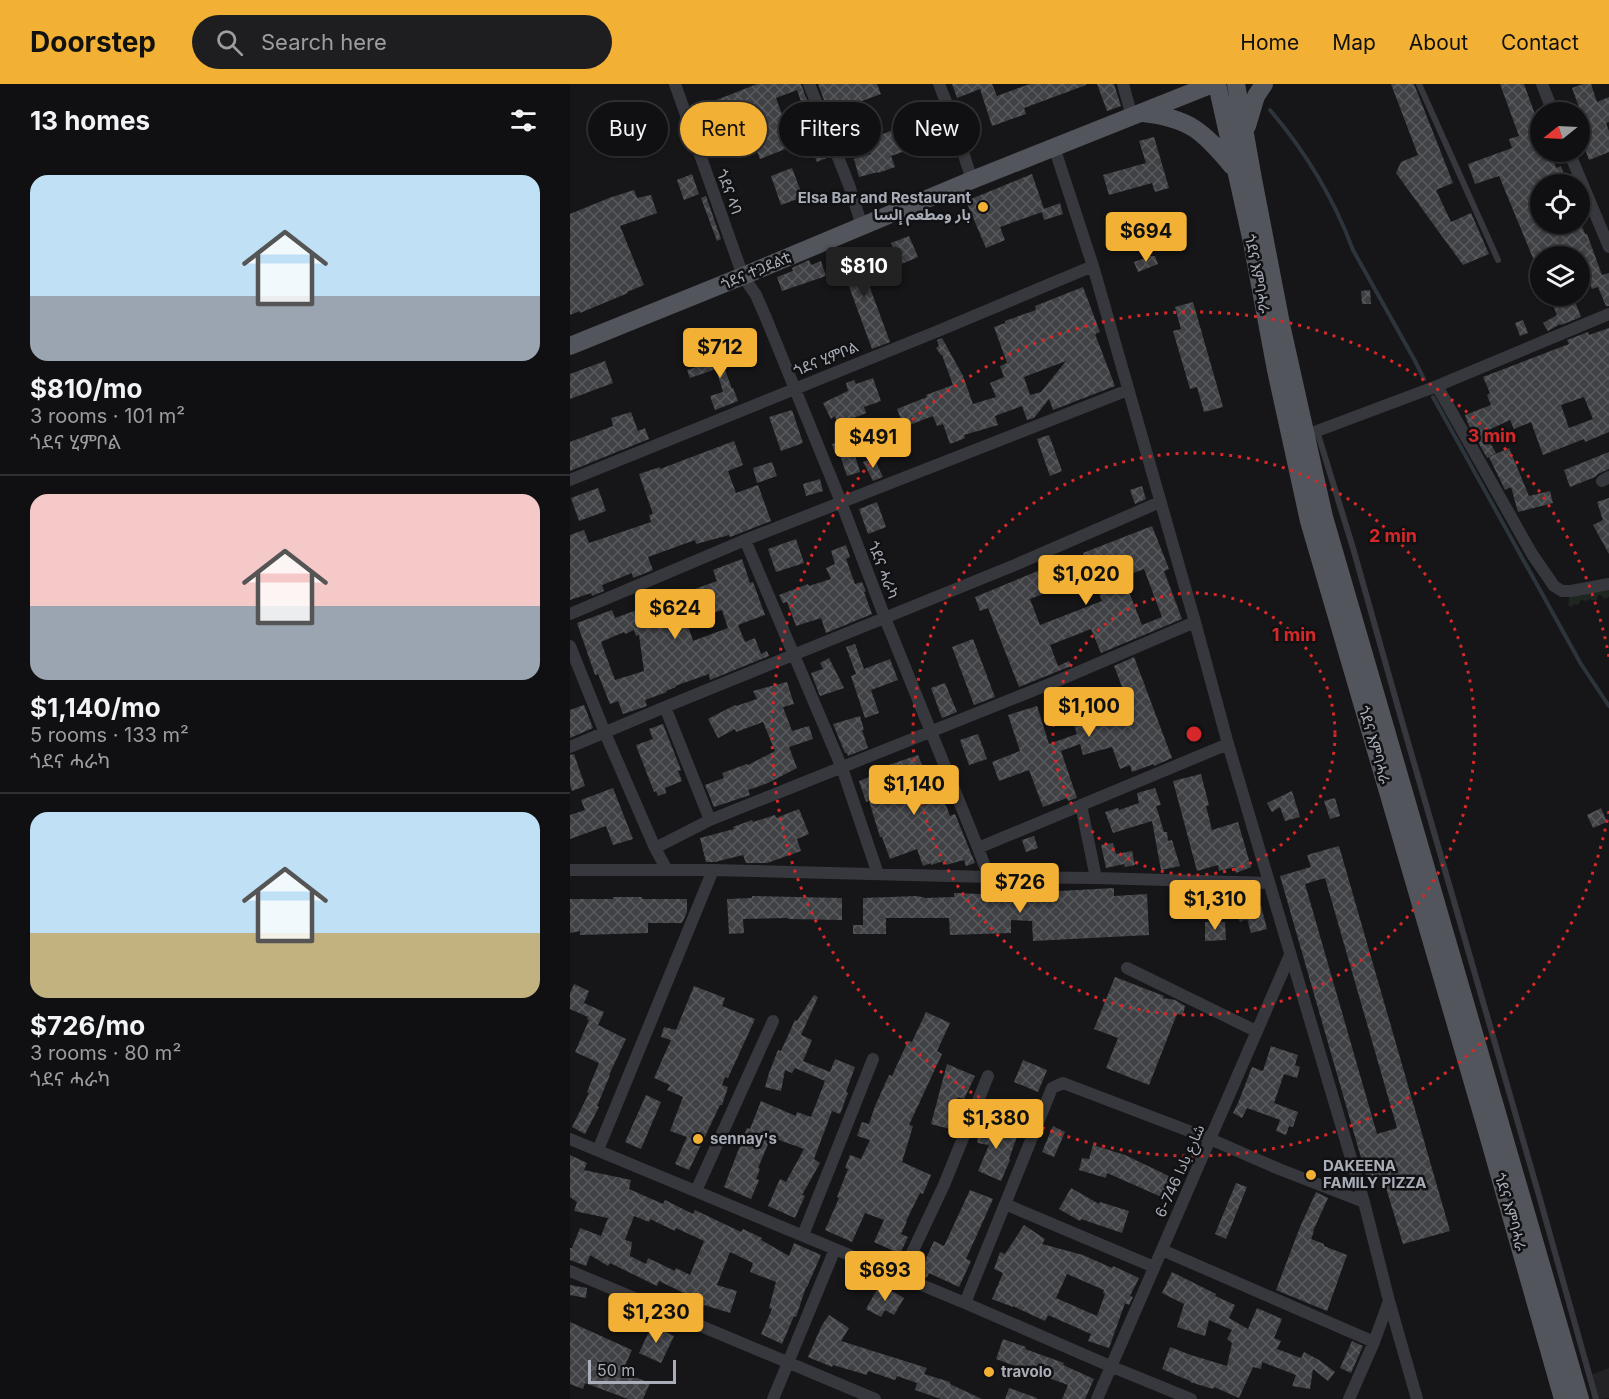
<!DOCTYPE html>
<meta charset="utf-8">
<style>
body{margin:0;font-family:Inter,"Noto Sans Arabic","Noto Sans Ethiopic",sans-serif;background:#1e1e20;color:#f1f3f6;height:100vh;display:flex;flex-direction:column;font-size:22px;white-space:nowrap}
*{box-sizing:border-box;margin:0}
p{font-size:20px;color:#9c9d9f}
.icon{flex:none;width:33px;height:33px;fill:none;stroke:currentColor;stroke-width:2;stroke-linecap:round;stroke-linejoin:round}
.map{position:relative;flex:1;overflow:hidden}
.panel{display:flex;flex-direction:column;background:#101012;width:570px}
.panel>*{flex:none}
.top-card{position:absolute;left:18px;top:18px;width:570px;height:54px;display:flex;gap:12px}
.needle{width:39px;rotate:252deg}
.buttons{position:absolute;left:960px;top:18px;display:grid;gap:12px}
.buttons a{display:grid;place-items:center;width:60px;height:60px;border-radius:50%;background:#101012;box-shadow:0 2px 4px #0004,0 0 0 2px #303032;font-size:30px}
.scale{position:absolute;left:18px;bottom:15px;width:88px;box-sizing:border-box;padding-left:6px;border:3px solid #a8adb8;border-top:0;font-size:16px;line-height:21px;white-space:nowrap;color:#a8adb8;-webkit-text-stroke:4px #111113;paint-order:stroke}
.price{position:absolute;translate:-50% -51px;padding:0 14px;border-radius:6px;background:#f2b134;color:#111;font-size:20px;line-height:39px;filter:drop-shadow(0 2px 3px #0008)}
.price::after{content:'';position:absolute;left:50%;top:36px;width:18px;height:14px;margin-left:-9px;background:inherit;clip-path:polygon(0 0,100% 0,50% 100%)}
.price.active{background:#222;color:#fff}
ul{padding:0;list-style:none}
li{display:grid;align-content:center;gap:12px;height:318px;padding:0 30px}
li+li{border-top:2px solid #303032}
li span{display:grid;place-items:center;height:186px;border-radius:18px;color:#555}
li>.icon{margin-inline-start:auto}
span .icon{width:108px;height:108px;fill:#fffc;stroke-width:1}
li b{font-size:26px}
h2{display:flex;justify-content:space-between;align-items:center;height:72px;padding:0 30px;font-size:26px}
.tag{padding:0 21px;border-radius:27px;background:#101012;box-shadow:0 2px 4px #0004,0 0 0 2px #303032;font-size:21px;line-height:54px}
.tag.active{background:#f2b134;color:#111}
header{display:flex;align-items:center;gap:36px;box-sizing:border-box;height:84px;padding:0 30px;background:#f2b134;color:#111}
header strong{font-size:28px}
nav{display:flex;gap:33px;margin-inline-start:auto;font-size:21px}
.search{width:420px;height:54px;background:#1e1e20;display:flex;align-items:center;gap:15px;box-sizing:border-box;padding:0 21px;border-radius:33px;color:#9c9d9f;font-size:22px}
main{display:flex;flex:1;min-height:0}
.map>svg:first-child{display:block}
.built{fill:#222225}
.grass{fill:#1e261f}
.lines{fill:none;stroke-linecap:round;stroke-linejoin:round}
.stream{stroke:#2c353c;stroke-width:4}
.building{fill:url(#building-cross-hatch);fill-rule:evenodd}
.service{stroke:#37383d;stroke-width:6}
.minor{stroke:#37383d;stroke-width:12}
.primary{stroke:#53555c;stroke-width:18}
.ring{fill:none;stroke:#d62828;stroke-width:3;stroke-dasharray:3 6}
.poi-dot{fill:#f2b134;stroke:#111113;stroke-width:2}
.labels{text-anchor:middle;stroke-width:5;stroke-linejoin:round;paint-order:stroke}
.street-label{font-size:15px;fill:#a8adb8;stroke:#111113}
.poi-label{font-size:15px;font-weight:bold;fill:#a8adb8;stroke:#111113;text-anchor:start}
.centre{fill:#d62828;stroke:#111113;stroke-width:3}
.ring-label{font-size:18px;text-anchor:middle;font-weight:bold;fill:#d62828;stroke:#111113;stroke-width:5;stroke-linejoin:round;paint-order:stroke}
</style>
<header>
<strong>Doorstep</strong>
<div class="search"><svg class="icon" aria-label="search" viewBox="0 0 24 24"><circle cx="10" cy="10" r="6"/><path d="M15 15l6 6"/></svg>Search here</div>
<nav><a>Home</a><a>Map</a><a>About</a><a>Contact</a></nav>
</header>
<main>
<section class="panel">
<h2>13 homes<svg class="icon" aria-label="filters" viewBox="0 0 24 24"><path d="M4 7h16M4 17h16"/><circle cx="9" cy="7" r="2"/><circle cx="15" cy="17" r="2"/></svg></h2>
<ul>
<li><span style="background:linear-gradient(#bfe0f5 65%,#9aa5b1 0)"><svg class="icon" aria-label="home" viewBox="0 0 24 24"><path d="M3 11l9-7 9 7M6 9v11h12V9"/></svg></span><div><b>$810/mo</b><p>3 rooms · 101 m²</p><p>ጎደና ሂምቦል</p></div></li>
<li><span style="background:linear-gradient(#f6c9c9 60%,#9aa5b1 0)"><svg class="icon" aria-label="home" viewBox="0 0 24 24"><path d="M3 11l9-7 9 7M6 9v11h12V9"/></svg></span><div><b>$1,140/mo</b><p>5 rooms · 133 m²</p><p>ጎደና ሓራካ</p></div></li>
<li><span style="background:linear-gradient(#bfe0f5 65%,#c2b280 0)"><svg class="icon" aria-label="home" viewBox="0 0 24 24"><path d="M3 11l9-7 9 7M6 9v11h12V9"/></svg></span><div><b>$726/mo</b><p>3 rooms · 80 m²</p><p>ጎደና ሓራካ</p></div></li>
</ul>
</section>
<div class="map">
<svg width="1039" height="1315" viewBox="0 0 1039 1315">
<defs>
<pattern id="building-cross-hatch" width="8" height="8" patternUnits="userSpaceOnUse" patternTransform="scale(1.5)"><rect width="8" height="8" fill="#404145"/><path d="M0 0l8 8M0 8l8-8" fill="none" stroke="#595a5e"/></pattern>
</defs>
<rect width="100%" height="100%" fill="#161618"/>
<path class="built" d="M1039 1284V1314L1029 1315 1021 1291Z"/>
<path class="grass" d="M1039 504V513L1034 515 1031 511H1028L1027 516 1025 517 1019 515 1018 517 1011 516 1008 521 1004 520 1001 523 997 520 999 519V513Z"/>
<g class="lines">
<path class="stream" d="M700 26C735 67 764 115 783 166L844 275 854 295
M863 313 1011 580 1039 622"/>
</g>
<path class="building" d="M187 0H231L244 35 238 37 227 6 206 14 219 50 246 41 259 73 247 78 238 56 190 75 186 65 191 63 175 16 158 23V25L141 30 139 19Z
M248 0H307L311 10 259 29Z
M382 0H422L427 12 460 0H516V1L454 24 456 30 422 42 410 5 387 14Z
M527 0H544L551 22 537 27Z
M821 0H844L883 99 866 106 881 138 901 129 919 170 893 181 826 89 831 78 848 71Z
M930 0H954L970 44V68H981L986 84 991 82 997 100H970V140H1011L1015 150H1017L1032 191 1039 189V222H1036L1028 203 1022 205 1014 182 1010 183V172H970V191L929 92 905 100 898 80 942 64 939 55 949 52Z
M1013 0H1021L1027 18 1039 13V38L1036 39 1039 47V68L1019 76 1010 51V42L1015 40 1002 4Z
M352 31 365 67 350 72 347 63 321 72 325 83 308 89V88L289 93 284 75 301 70 296 56 340 40 338 36Z
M66 44 73 67 64 70 57 47Z
M584 53 599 104 585 108 582 99 539 111 533 91 576 79 569 57Z
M222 84 233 113 211 121 201 92Z
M122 90 129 110 114 116 107 96Z
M462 90 474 125 490 119 493 130 474 136 472 128 430 143 435 156 416 164 396 117Z
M64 106 67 114 81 111 87 129 50 142 74 201 57 208 58 209 10 229V227L0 231V130L39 114Z
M136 112 151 155 147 157 131 114Z
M339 152 348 173 329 181 321 159Z
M285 163 320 258 302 265 267 170Z
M581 172H585L588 180 568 188 564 178Z
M239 176 241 181 251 177 256 192 212 207 207 193 223 187 222 184Z
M513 203 530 248 525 250 545 302 483 326 479 315 464 334 457 336 452 322 425 332 428 341 394 351 395 354 380 360 373 340 367 342 363 332 334 343 327 325 357 313 356 311 383 301 372 271H371L366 264 369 262 367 256 372 254 393 292 403 320 426 313 420 299 434 293 430 282 437 279 424 243 435 239V237L466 226 465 222ZM496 277 471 308 460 311 454 293Z
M800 206 801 220H792L791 207Z
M979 212H1003L1011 233 991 241 990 240 978 247 973 239 987 231Z
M623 218 653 323 634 328 627 303 620 305 603 247 611 245 605 223Z
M953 236 958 249 950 252 945 239Z
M1039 244V348L1015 358 1014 355 973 371 961 338 944 345 940 336 914 348 926 369 919 373 939 364 959 412 980 407 983 419 948 428 941 403 935 406 919 373 917 374 899 342 895 331 921 321 917 311 920 309 913 293 999 260 997 256 1018 248 1019 251ZM1014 313 1023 335 999 344 991 321Z
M175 267 177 272 165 278V279L154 283 162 305 163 304 168 317 145 326 140 312 153 308 146 285 120 294 117 286Z
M35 277 43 299 0 315V290Z
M303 294 311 317 294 323 296 329 289 332 267 339 265 332 261 335 253 319 278 307 276 299 284 296 286 300Z
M222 326 233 359 211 367 199 333Z
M61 328 68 347 75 344 79 355 0 387V358L43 342 41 334Z
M479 351 492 387 480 392 467 355Z
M280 355 290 388 277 392 269 368 265 370 262 360Z
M164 357 173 381 158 387 166 409 188 401 201 437 160 453 159 451 126 460 125 456 78 473 83 486 63 494 62 489 32 501 34 507 22 512 21 509 0 516V451L14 446 19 459 81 438 79 431 83 430 69 390 90 383V385Z
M1039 368V385L1028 390 1025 393 1000 403 994 386Z
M304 374 313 393 303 397 293 378Z
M202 378 207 392 187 399 183 384Z
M250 395 253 407 236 412 233 400Z
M572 402 576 415 565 420 560 406Z
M28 404 36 427 9 437 1 414Z
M1039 414V470L1023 441 1033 436 1027 418Z
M307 418 316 443 298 450 289 425Z
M582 442 599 485 594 487 612 535 531 569 521 545 480 561 488 582 499 577 501 582 449 603 418 524 410 527 405 513 475 484 483 506 460 515 470 541 532 517 513 469ZM574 485 592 533 572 541 553 493Z
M226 455 234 479 206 488 198 465Z
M276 461 280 473 276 475 285 500 292 498 296 507 294 508 302 530 256 549 251 534 226 542 217 518 213 519 209 511 238 500 239 502 261 495 256 484 265 480 261 467Z
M172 475 180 499 183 498 195 531 168 541 175 558 185 554 191 570 197 567 199 572 140 596 139 590 105 602 106 603 96 607 97 608 75 616 77 622 53 630 48 617 40 620 28 590 25 591 7 539 42 526 45 534 147 497 143 486ZM152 526 158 544 123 557 117 538ZM64 546 66 552 69 551 74 587 45 596 31 558 54 548 55 550Z
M403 555 425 613 404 621 382 563Z
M285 560 294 585 320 575 328 596 301 606 309 629 295 634 281 592 286 590 276 563Z
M564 573 602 674 584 682V680L562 688 560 681 550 685 542 663 513 671 510 660 491 667 507 714 498 717 497 714 473 723 459 686 429 697 422 678 450 667 438 631 467 622 479 660 507 650 499 628 554 608 544 582Z
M259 574 274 604 250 612 241 589 253 585 250 579Z
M217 598 224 620 213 623 222 647 239 642 243 655 219 663 227 684 198 699 178 706 180 711 144 723 135 701 154 694 152 689 177 680 178 681 205 667 193 638 166 648 165 645 148 654 138 635 165 621 166 622 187 615 183 607Z
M375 599 387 628 372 634 361 604Z
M14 621 23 644 0 654V626Z
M290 632 294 646H292L298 664 278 672 277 669H275L263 640Z
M93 640 111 686 108 687 112 697 95 704 96 709 88 712 86 707 84 708 66 661 83 655 79 645Z
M408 650 417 675 399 681 390 656Z
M4 670 15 702 2 707 0 701V671Z
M348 671 352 681 345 684 354 709 369 703 380 732 385 730 405 779 396 782 394 776 376 781 374 777 361 781V779L353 782 347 765 320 775 312 753H310L299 717 296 718 289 697 315 687 313 683Z
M631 690 639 721 636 722 642 746 668 738 681 783 666 789 664 783 649 787 648 781 627 787 603 697Z
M43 704 63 755 43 761 36 742 0 755V731L15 726 11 716Z
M585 704 591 721 586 722 594 748H597L598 757 602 756 610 782 591 786 582 737 543 749 535 728 548 724 549 726 569 719 567 709Z
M722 707 730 733 715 737 710 723 702 728 697 719Z
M765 714 770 732 760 735 754 717Z
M1031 724 1037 738 1023 744 1017 731Z
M229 725 239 750 227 755 231 767 197 779H176L173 771 145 778H136L130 754 164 745 163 743 182 736 183 738 205 731 206 734Z
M464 752 468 764 456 768 452 756Z
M543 759 546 770 562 767 565 781 555 783 554 780 536 784 531 761Z
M769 762 880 1147 833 1160 813 1094 798 1098 710 792 741 783 737 771ZM755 794 827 1044 807 1050 735 800Z
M472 803V808L544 804V812L577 810 579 851 463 857 462 837 441 836V849L380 851 379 834H316V850H283V841H293V814L347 812 356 814 384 813V809L411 810V813L461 815 460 804Z
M617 811H641V828L617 827Z
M182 812 272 814V836L218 835V834L173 835 174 849 159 850 157 815 182 814Z
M43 813H72V815H117V828L112 839H78V849L10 851V847L0 849V815H43Z
M691 822 697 845 681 849 677 835 670 838 666 829Z
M635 838H655L656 856 635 857Z
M545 893 594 912 593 914 605 916 615 922 613 931 607 930 579 1001 536 984 548 954 524 945Z
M4 900 19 907 14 919 34 928 28 941 56 955 39 991H40L27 1022 29 1023 15 1050 2 1043 19 1009 17 1008 29 979 5 968 19 936 17 935 18 933 0 925V909Z
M124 902 155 914 152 922 185 935 158 994 155 993 152 1001 158 1003 152 1021H150L119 1086 105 1080 117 1053 100 1047 113 1013 97 1006 100 1001 84 994 101 956 91 953 94 943 106 946Z
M244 911 248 913 231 951 242 956 233 977 260 988 265 975 285 983 276 1008 278 1009 270 1030 262 1027 244 1075 250 1079 232 1111 235 1112 225 1134 198 1122 210 1095 216 1098 234 1065 201 1053 188 1084 190 1085 186 1095 189 1096 181 1115 154 1103 177 1044 180 1045 191 1017 226 1032 227 1028 241 1033 255 997 225 984 222 989 215 986 211 1007 195 1003 199 989 208 966 211 967 225 936 227 937Z
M356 928 380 939 367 967 372 970 339 1041 343 1042 332 1078 361 1091 353 1110 350 1109 336 1137H337L331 1150 338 1153 330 1170 304 1158 314 1136 295 1129 282 1158 255 1146 269 1114 267 1113 278 1085 275 1084 280 1071 291 1075 300 1056 287 1052 292 1038 299 1040 305 1022 319 991 322 992 338 957 342 958Z
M701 962 728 971 725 981 730 983 727 994 714 990 704 1019 728 1028 723 1043 719 1042 716 1051 706 1047 710 1036 677 1024 672 1034 663 1029 668 1019 682 983 693 987Z
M453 976 477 986 468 1008 444 998Z
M377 980 405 992 394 1015 388 1013 380 1045 361 1040Z
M76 1011 91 1018 71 1065 55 1058Z
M410 1041 425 1043 426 1041 448 1050 439 1075 440 1076 431 1097 408 1087 419 1061 407 1059Z
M483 1042 495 1048 484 1073 472 1068Z
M523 1061 555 1071 605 1095 596 1115 537 1089 536 1094 509 1086 512 1074 519 1075Z
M0 1071 17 1079 14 1086 61 1096 59 1105 93 1120 95 1116 123 1130 125 1126 171 1148 173 1145 192 1154 191 1156 219 1172 224 1159 251 1171 237 1203H236L226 1233 224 1232 212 1260 191 1250 202 1225 199 1224 206 1198 180 1188 183 1179 160 1168 147 1201 167 1207 160 1229 134 1221 131 1226 115 1217 118 1211 89 1197 87 1202 40 1179 38 1182 20 1171 16 1182 0 1176V1164H2L10 1144 31 1152 38 1134 4 1127 7 1118 0 1113ZM64 1132 79 1138 80 1135 105 1147 106 1144 134 1157 120 1191 106 1184 105 1187 78 1174 76 1180 60 1172 62 1158 55 1156Z
M666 1099 677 1103 656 1155 645 1150Z
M501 1104 529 1120 530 1118 559 1127 552 1149 511 1135 510 1137 489 1125Z
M400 1106 423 1115 396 1175 401 1177 389 1203 359 1189 357 1194 349 1190 364 1157 374 1162Z
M746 1108 758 1114 743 1147H744L741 1155 754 1160V1162L777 1171 757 1227 706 1206 730 1143Z
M454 1141 475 1155 472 1160 513 1171 542 1184 543 1182 569 1194 560 1212 563 1213 559 1221 555 1219 539 1264 518 1257 521 1250 478 1231 475 1237 443 1222V1223L422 1215 433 1189 424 1185 430 1168 435 1170ZM497 1190 534 1206 533 1209 535 1210 527 1232 486 1214Z
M602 1188 646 1210 645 1212 665 1221 659 1234 678 1245 687 1224 712 1235 704 1254 711 1257 707 1265 731 1274 734 1268 749 1276 765 1288 758 1297 743 1285 740 1305 722 1302 726 1291 692 1278 691 1285 683 1283 669 1314 644 1303 643 1305 620 1298V1297L592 1285 600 1263 621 1271 657 1282 662 1259 657 1255 662 1246 639 1236 635 1252 607 1243 614 1220 592 1209Z
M310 1200 334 1214 324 1231 315 1226 311 1233 296 1225Z
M0 1201 17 1204 16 1214 0 1211Z
M259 1231 279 1244 271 1257 357 1284 354 1290 380 1298V1300L412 1315H371L345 1306 347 1299 327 1292 325 1296 298 1287 297 1291 263 1281 262 1283 238 1273 252 1241Z
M0 1238 62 1266 52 1288 80 1299 73 1315H58L15 1299 13 1305 0 1300Z
M82 1241 104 1252 91 1279 69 1269Z
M433 1255 456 1263 455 1265 494 1279 493 1281 524 1295 515 1315H492L498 1301 426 1275Z
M782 1257 793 1262 781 1289 770 1284Z
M439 1304 467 1314V1315H435Z"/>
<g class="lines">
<path class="service" d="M849 0 928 176
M747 347 783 464 831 634 970 1115 1026 1315"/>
<path class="minor" d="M105 0 173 192 186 211 196 234 271 418 315 534 408 764 419 793
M239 0 279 101 292 142
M369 0 380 28 402 96
M553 0 562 33
M972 0 983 28
M484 63 523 182 625 538 658 660 794 1118 819 1217 847 1315
M999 68 1039 163
M867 302 962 470 984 502 992 507H1001L1039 500
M731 353 867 302 1039 230
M0 396 368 247 523 182
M1032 397 1039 393
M175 456 272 684 308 790
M0 530 175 456 558 306
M0 562 35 649 85 764 97 786
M95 623 140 736
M0 663 95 623 445 481 590 418
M511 721 526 794
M85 764 140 736 487 597 625 538
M408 764 658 660
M0 786H143L419 793 526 794 699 799
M557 884 686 947
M0 1055 395 1219 540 1282 621 1315
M28 1066 143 786
M126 1107 203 937
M435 1120 584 1183
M233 1151 303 975
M592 1166 804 1258
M0 1187 305 1315
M331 1192 374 1101 418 992
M395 1219 482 1004 493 999 640 1055 709 1085 794 1118
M203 1315 265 1165
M527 1315 720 871
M779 1315 804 1258 819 1217"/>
<path class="primary" d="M647 0 682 158 706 286 739 437 915 1040 993 1315
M666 0 683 95 712 245 754 433 1010 1315
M573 29C619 34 633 47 662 82
M677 42 686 12 694 0
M0 262 173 192 402 96 643 0"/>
</g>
<g class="ring">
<circle cx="624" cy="650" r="141"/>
<circle cx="624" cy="650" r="281"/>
<path d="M1039 727A422 422 0 1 1 1039 573"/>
</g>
<g class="poi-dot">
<circle cx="413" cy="123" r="6"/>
<circle cx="128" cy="1055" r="6"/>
<circle cx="741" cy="1091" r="6"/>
<circle cx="419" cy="1288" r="6"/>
</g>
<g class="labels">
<g class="street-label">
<text transform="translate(159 108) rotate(70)" y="5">ጎደና ላባ</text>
<text transform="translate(186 187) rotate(-23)" y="5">ጎደና ተጋደልቲ</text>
<text transform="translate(687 190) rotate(79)" y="5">ጎደና እምባሓራ</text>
<text transform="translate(256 275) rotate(-22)" y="5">ጎደና ሂምቦል</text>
<text transform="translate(313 486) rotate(69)" y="5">ጎደና ሓራካ</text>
<text transform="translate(804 661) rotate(74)" y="5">ጎደና እምባሓራ</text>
<text transform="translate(610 1087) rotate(-66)" y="5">شارع بادا 746-6</text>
<text transform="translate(940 1128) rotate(74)" y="5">ጎደና እምባሓራ</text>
</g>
<g class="poi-label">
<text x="401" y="119" text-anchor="end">Elsa Bar and Restaurant<tspan x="401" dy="17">بار ومطعم إلسا</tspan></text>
<text x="140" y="1060">sennay's</text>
<text x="753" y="1087">DAKEENA<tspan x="753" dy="17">FAMILY PIZZA</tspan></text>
<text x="431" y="1293">travolo</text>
</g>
</g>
<circle cx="624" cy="650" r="9" class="centre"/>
<g class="ring-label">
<text x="922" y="358">3 min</text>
<text x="823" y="458">2 min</text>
<text x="724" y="557">1 min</text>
</g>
</svg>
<div class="buttons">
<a><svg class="needle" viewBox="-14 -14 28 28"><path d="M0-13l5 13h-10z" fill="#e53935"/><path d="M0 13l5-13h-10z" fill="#9c9d9f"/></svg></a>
<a><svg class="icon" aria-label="locate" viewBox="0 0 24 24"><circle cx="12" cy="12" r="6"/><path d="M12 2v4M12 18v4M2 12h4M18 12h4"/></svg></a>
<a><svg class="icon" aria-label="layers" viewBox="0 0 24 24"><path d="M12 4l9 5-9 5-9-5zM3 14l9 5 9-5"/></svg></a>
</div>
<div class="scale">50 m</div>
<b class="price" style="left:576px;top:179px">$694</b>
<b class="price active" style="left:294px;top:214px">$810</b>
<b class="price" style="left:150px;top:295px">$712</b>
<b class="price" style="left:303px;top:385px">$491</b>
<b class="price" style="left:516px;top:522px">$1,020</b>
<b class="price" style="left:105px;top:556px">$624</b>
<b class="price" style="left:519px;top:654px">$1,100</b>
<b class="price" style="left:344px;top:732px">$1,140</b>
<b class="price" style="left:450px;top:830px">$726</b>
<b class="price" style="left:645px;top:847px">$1,310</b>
<b class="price" style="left:426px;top:1066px">$1,380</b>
<b class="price" style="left:315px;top:1218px">$693</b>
<b class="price" style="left:86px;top:1260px">$1,230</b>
<div class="top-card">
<a class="tag">Buy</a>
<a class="tag active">Rent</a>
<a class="tag">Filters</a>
<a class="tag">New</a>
</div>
</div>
</main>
